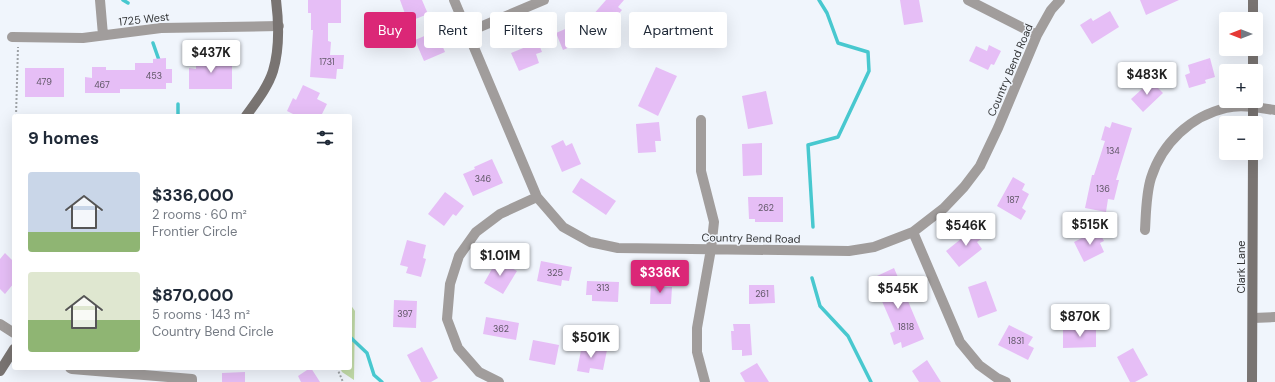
<!DOCTYPE html>
<meta charset="utf-8">
<style>
body{margin:0;font-family:"DM Sans",sans-serif;background:#f6f6f7;color:#1f2937;height:100vh;display:flex;flex-direction:column;font-size:15px;white-space:nowrap}
*{box-sizing:border-box;margin:0}
p{font-size:13px;color:#747a83}
.icon{flex:none;width:22px;height:22px;fill:none;stroke:currentColor;stroke-width:2;stroke-linecap:round;stroke-linejoin:round}
.map{position:relative;flex:1;overflow:hidden}
.panel{position:absolute;left:12px;top:114px;width:340px;height:256px;display:flex;flex-direction:column;background:#fff;border-radius:4px;box-shadow:0 4px 16px #0002}
.panel>*{flex:none}
.banner{position:absolute;left:364px;top:12px;width:380px;height:36px;display:flex;gap:8px}
.needle{width:26px;rotate:270deg}
.fabs{position:absolute;left:1219px;top:12px;display:grid;gap:8px}
.fabs a{display:grid;place-items:center;width:44px;height:44px;border-radius:4px;background:#fff;box-shadow:0 4px 16px #0002;font-size:20px}
.price{position:absolute;translate:-50% -34px;padding:0 9px;border-radius:4px;background:#fff;color:#222;font-size:13px;line-height:26px;filter:drop-shadow(0 1px 2px #0008)}
.price::after{content:'';position:absolute;left:50%;top:24px;width:12px;height:9px;margin-left:-6px;background:inherit;clip-path:polygon(0 0,100% 0,50% 100%)}
.price.on{background:#db2777;color:#fff}
ul{padding:0;list-style:none}
li{display:flex;align-items:center;gap:12px;height:100px;padding:0 16px}
li span{display:grid;place-items:center;flex:none;width:112px;height:80px;border-radius:4px;color:#555}
li>.icon{margin-inline-start:auto}
span .icon{width:48px;height:48px;fill:#fffc;stroke-width:1}
li b{font-size:17px}
h2{display:flex;justify-content:space-between;align-items:center;height:48px;padding:0 16px;font-size:17px}
.pill{padding:0 14px;border-radius:4px;background:#fff;box-shadow:0 4px 16px #0002;font-size:14px;line-height:36px}
.pill.on{background:#db2777;color:#fff}
.map>svg:first-child{display:block}
.green{fill:#c0d9a7}
.lines{fill:none;stroke-linecap:round;stroke-linejoin:round}
.stream{stroke:#48c8cf;stroke-width:3.5}
.building{fill:#e6bef6}
.path{stroke:#9ea2a6;stroke-width:2;stroke-dasharray:2 2;stroke-linecap:butt}
.street{stroke:#a19d9c;stroke-width:10}
.secondary{stroke:#797472;stroke-width:10}
.labels{text-anchor:middle;stroke-width:3;stroke-linejoin:round;paint-order:stroke}
.number-label{font-size:9px;fill:#605767}
.street-label{font-size:11px;fill:#333537;stroke:#f0f5fc}
</style>
<div class="map">
<svg width="1275" height="382" viewBox="0 0 1275 382">
<rect width="100%" height="100%" fill="#f0f5fc"/>
<path class="green" d="M350 304 355 311 354 380 342 372 340 368H350Z"/>
<g class="lines">
<path class="stream" d="M123 0 128 3
M153 43 160 63
M178 116V104
M813 227 808 145 838 137 869 71 868 52 838 43 827 13 819 0
M812 278 820 306 848 336 871 382
M350 337 367 353 374 375 382 382"/>
</g>
<path class="building" d="M308 0H341V23H328V41L331 42 330 55H344L343 69H337L336 79 310 77 313 30H311V13H308Z
M400 0H422L428 14 408 22Z
M606 0H624L618 7 622 10 606 28 592 16Z
M900 0H919L923 22 904 25Z
M1140 0H1179L1146 15Z
M1110 11 1119 27 1092 44 1080 25 1091 18 1093 21Z
M579 23 586 40 563 50 556 33Z
M436 31 445 52 424 61 415 40Z
M538 42 542 52 536 54 539 63 519 71 511 53Z
M989 45 1001 51 994 65 991 64 988 70 969 61 976 46 987 51Z
M196 57 232 58V89H189V68L196 69Z
M166 58V69H172V83H166V89H120V93H85V77L92 78V67H106V70H135V63H153V59Z
M1210 58 1215 77 1205 80 1206 83 1189 88 1185 75 1190 73 1188 65Z
M656 67 677 76 658 116 638 106Z
M25 68H64V97H25Z
M1151 81 1163 93 1143 112 1131 99Z
M303 85 320 93 317 99 327 104 321 116H297L287 111 293 98 296 100Z
M766 91 773 124 748 129 742 96Z
M659 122 661 141H655L656 152 638 153 636 124Z
M1112 122 1132 128 1116 180H1119L1114 200 1108 199 1106 212 1085 208 1092 175H1094L1105 141 1101 140 1105 126 1110 128Z
M563 140 566 146 572 143 581 164 562 172 551 146Z
M762 143V175L743 176 742 144Z
M492 159 503 183 473 196 463 174 475 169 474 167Z
M1013 177 1025 184 1022 190 1029 194 1022 208 1026 211 1021 220 997 206Z
M581 178 616 201 606 215 572 192Z
M445 192 464 206 456 216 453 214 444 226 428 214Z
M748 197H783V222H755V219H749Z
M977 226 985 236 977 242 982 249 959 267 946 251Z
M1098 230 1104 241 1100 243 1104 252 1084 262 1074 242Z
M407 240 426 245 423 258 426 259 421 277 406 273 408 267 400 265Z
M5 253 14 262V283L5 294 0 289V259Z
M497 260 517 271 503 294 484 283Z
M541 261 572 267 569 281 562 280 561 286 537 281Z
M894 268 924 339 902 348 901 342 894 345 890 333 895 331 874 283 878 281 877 276Z
M587 281 619 282 618 302 592 301V295H586Z
M986 281 997 311 978 318 968 287Z
M651 282H662V287H672L671 304H650Z
M749 285H774L775 303 749 304Z
M394 300 417 301 416 328 393 327Z
M486 317 519 323 516 340 483 334Z
M733 324H750L752 355 742 356V350H732L731 331H734Z
M1009 325 1033 337 1028 345 1034 348 1028 360 998 345Z
M1096 328V347L1063 348V329Z
M533 340 559 345 555 365 529 360Z
M582 345 607 350 603 370 590 368 589 373 577 371Z
M422 347 438 378 431 382H421L407 355Z
M1133 348 1148 375 1135 382H1130L1117 357Z
M927 360 941 382H919L912 371Z
M757 363 769 382H745L740 373Z
M310 368H311L320 382H301L298 376Z
M245 372V382H222V373Z"/>
<g class="lines">
<path class="path" d="M16 116 18 47
M337 368 343 382"/>
<path class="street" d="M100 0 103 35
M454 0 537 197 563 227 590 242 618 248 849 251 874 247 913 232 944 208 964 187 980 166 998 128 1037 35 1051 10 1060 0
M968 0 1037 35
M468 32 544 0
M12 37 83 38 161 28 279 26
M701 120V171L714 222 711 249 697 328V352L705 382
M1145 230C1146 213 1146 194 1151 178 1162 143 1191 116 1226 108 1241 104 1260 108 1275 110
M913 232 960 342 979 365 997 378 1006 382
M1253 318 1275 317
M0 324 14 333
M70 368 72 369 192 379V382
M499 382 479 372 458 348 447 319 450 284 459 256 476 232 500 214 537 197"/>
<path class="secondary" d="M1253 19V0
M1253 71V49
M246 116C256 102 268 87 273 71 280 48 279 24 276 0
M1253 123V101
M0 371 14 349
M1252 382 1253 153"/>
</g>
<g class="labels">
<g class="number-label">
<text x="327" y="65">1731</text>
<text x="154" y="79">453</text>
<text x="44" y="85">479</text>
<text x="102" y="88">467</text>
<text x="1113" y="154">134</text>
<text x="483" y="182">346</text>
<text x="1103" y="192">136</text>
<text x="1013" y="203">187</text>
<text x="766" y="211">262</text>
<text x="555" y="276">325</text>
<text x="603" y="291">313</text>
<text x="762" y="297">261</text>
<text x="405" y="317">397</text>
<text x="906" y="330">1818</text>
<text x="501" y="332">362</text>
<text x="1016" y="344">1831</text>
</g>
<g class="street-label">
<text transform="translate(144 19) rotate(-6)" y="4">1725 West</text>
<text transform="translate(1010 70) rotate(-67)" y="4">Country Bend Road</text>
<text transform="translate(751 238) rotate(1)" y="4">Country Bend Road</text>
<text transform="translate(1241 267) rotate(-90)" y="4">Clark Lane</text>
</g>
</g>
</svg>
<div class="fabs">
<a><svg class="needle" viewBox="-14 -14 28 28"><path d="M0-13l5 13h-10z" fill="#e53935"/><path d="M0 13l5-13h-10z" fill="#747a83"/></svg></a>
<a>+</a>
<a>−</a>
</div>
<b class="price" style="left:211px;top:74px">$437K</b>
<b class="price" style="left:1147px;top:96px">$483K</b>
<b class="price" style="left:1090px;top:246px">$515K</b>
<b class="price" style="left:966px;top:247px">$546K</b>
<b class="price" style="left:500px;top:277px">$1.01M</b>
<b class="price on" style="left:660px;top:294px">$336K</b>
<b class="price" style="left:898px;top:310px">$545K</b>
<b class="price" style="left:1080px;top:338px">$870K</b>
<b class="price" style="left:591px;top:359px">$501K</b>
<div class="banner">
<a class="pill on">Buy</a>
<a class="pill">Rent</a>
<a class="pill">Filters</a>
<a class="pill">New</a>
<a class="pill">Apartment</a>
</div>
<section class="panel">
<h2>9 homes<svg class="icon" aria-label="filters" viewBox="0 0 24 24"><path d="M4 7h16M4 17h16"/><circle cx="9" cy="7" r="2"/><circle cx="15" cy="17" r="2"/></svg></h2>
<ul>
<li><span style="background:linear-gradient(#c9d6e8 75%,#8fb573 0)"><svg class="icon" aria-label="home" viewBox="0 0 24 24"><path d="M3 11l9-7 9 7M6 9v11h12V9"/></svg></span><div><b>$336,000</b><p>2 rooms · 60 m²</p><p>Frontier Circle</p></div></li>
<li><span style="background:linear-gradient(#dfe7d0 60%,#8fb573 0)"><svg class="icon" aria-label="home" viewBox="0 0 24 24"><path d="M3 11l9-7 9 7M6 9v11h12V9"/></svg></span><div><b>$870,000</b><p>5 rooms · 143 m²</p><p>Country Bend Circle</p></div></li>
</ul>
</section>
</div>
